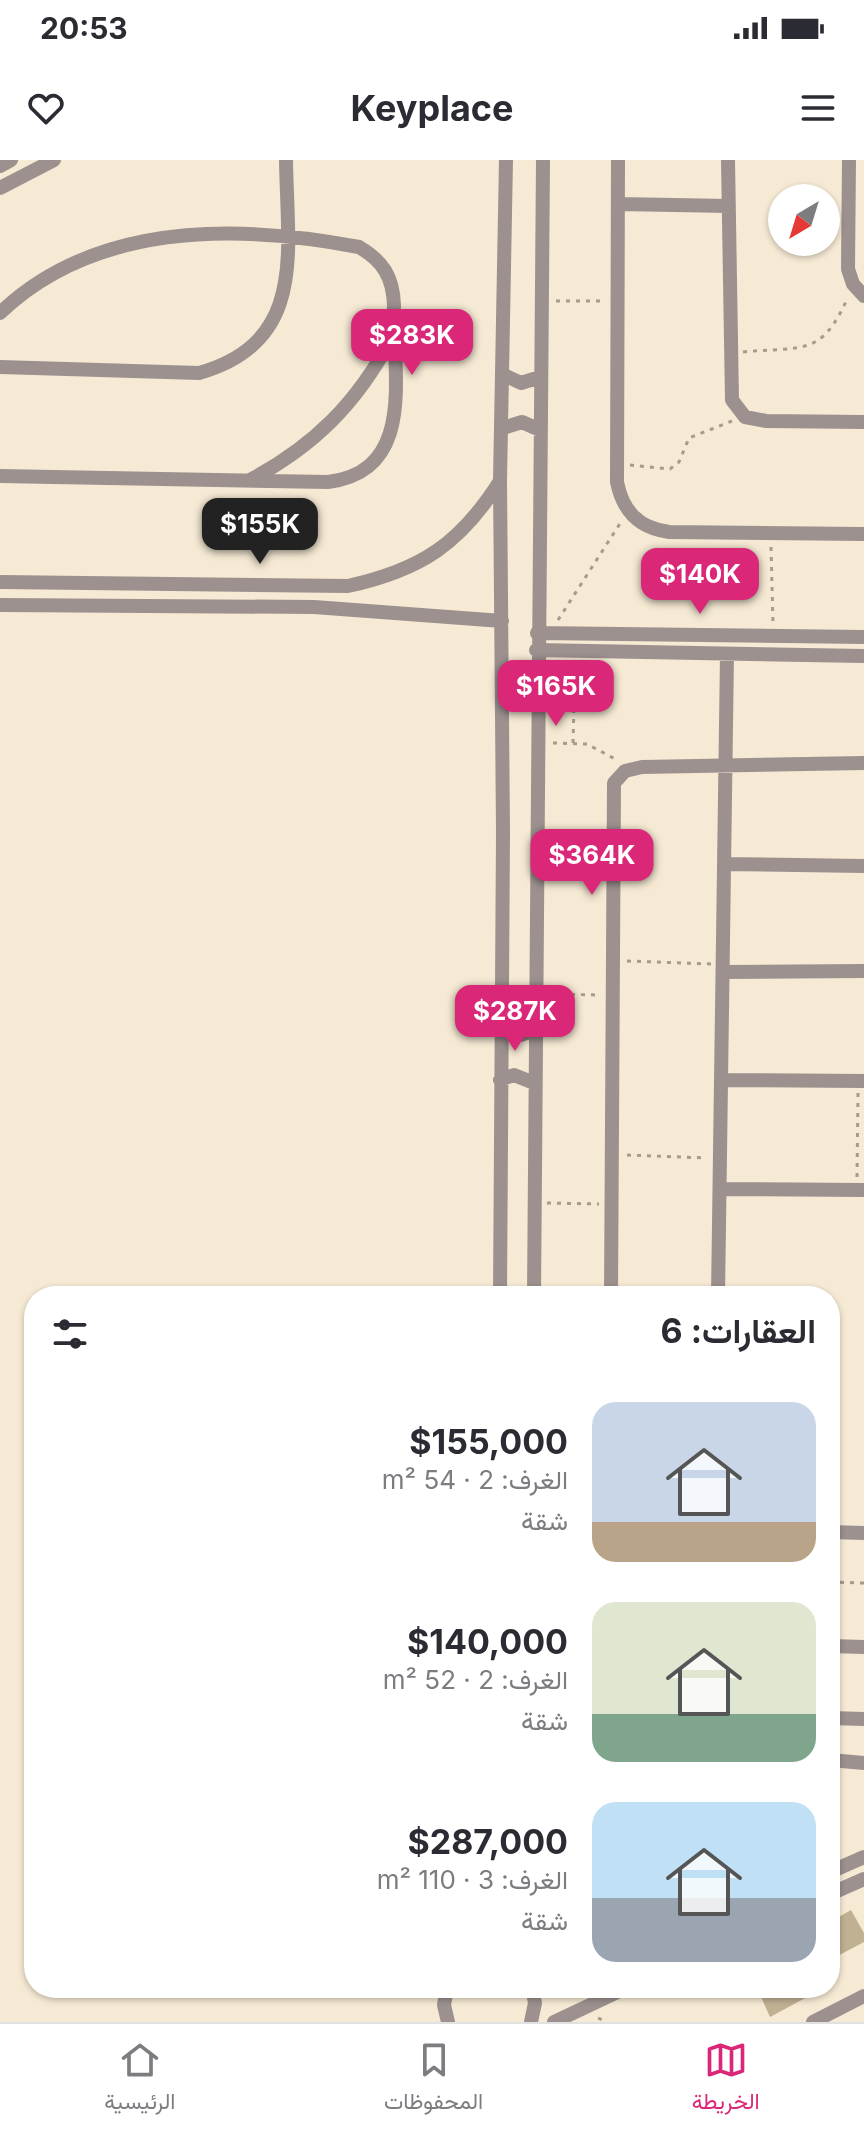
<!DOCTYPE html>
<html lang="ar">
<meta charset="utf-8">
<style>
body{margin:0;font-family:Inter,Vazirmatn,sans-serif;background:#f2f2f3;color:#2b2b33;direction:rtl;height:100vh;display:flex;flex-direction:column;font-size:30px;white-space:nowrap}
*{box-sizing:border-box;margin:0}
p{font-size:26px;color:#7c7c81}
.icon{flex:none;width:44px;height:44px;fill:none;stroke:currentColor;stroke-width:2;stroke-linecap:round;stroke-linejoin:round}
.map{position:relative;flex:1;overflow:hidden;direction:ltr}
.sheet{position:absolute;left:24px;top:1126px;width:816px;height:712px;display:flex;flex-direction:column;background:#fff;border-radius:32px;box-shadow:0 2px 6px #0004;direction:rtl}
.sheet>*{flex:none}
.needle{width:52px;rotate:218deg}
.fabs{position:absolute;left:768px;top:24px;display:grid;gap:16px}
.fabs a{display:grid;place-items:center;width:72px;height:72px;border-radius:50%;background:#fff;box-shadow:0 2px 6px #0004;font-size:40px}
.price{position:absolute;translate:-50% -68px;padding:0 18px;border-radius:16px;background:#db2777;color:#fff;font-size:26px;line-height:52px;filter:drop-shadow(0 2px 4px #0008)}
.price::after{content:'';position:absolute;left:50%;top:48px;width:24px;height:18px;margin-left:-12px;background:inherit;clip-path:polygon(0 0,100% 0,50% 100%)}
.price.selected{background:#222;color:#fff}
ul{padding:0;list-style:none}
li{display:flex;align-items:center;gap:24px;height:200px;padding:0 24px}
li span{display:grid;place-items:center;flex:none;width:224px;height:160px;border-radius:24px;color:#555}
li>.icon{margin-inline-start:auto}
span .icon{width:96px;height:96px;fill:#fffc;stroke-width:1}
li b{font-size:34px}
h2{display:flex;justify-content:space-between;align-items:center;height:96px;padding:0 24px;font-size:34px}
.status{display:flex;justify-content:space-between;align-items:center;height:56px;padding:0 40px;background:#fff;direction:ltr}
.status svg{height:22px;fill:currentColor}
header{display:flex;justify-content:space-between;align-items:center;height:104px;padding:0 24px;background:#fff;font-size:36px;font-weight:700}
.tabs{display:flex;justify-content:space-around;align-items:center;height:112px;border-top:2px solid #e1e1e2;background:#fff;font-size:22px;color:#7c7c81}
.tabs a{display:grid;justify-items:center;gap:4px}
.tabs .selected{color:#db2777}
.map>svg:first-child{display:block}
.building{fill:#c1b193}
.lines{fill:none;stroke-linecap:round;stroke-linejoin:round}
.path{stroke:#a59c8b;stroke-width:3;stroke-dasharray:4 6;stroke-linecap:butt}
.street{stroke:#9c918f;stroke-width:14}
</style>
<div class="status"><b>20:53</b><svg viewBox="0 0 49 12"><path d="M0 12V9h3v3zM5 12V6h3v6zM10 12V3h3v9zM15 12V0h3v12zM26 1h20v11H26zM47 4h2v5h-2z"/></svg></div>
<header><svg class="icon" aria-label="menu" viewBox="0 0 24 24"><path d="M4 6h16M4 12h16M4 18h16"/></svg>Keyplace<svg class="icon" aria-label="heart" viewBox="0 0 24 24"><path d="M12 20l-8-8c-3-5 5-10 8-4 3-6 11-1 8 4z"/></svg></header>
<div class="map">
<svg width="864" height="1862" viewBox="0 0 864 1862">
<rect width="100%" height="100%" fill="#f6ead4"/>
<path class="building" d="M851 1750 864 1773V1782L830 1800V1762Z
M757 1828H824L770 1857Z"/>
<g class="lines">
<path class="path" d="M556 141H604
M743 192C803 186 821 198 848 137
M630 305 670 309 679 302 689 278 732 261
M771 387 773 464
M558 460 621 362
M553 548H574
M553 583 587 584 617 600
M573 583 575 503
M627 801 711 804
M551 834 599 835
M627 995 707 998
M857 1017 858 933
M547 1043 599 1044
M830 1422 864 1423
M598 1858 607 1862"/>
<path class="street" d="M618 0 617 322C623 352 639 368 669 372L864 374
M728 0 732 240 745 257 766 261 864 262
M849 0 848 109 853 124 864 136
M0 6 11 0
M0 28 54 0
M618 44 729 46
M0 153C95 62 238 64 359 87 383 101 393 117 394 145 392 212 418 311 328 322L0 316
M0 207 199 213C308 182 287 91 286 0
M504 215 521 223 540 217
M503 268 522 262 540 270
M250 320C314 286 357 243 391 179
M0 422 348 426C421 410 460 384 500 321
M0 445 314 447 502 461
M537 473 864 477
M536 490 864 496
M724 704 864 706
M723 812 864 811
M499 867 521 875 535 870
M500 920 514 915 534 923
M721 920 864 921
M720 1029 864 1030
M500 1136 503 672 500 321 506 0
M534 1136 543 0
M611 1136 614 623 625 611 642 607 864 603
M718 1136 727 494
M830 1372 864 1373
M830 1486 864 1487
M830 1558 864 1559
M830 1600 864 1603
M830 1712 864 1697
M830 1734 864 1719
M447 1828 444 1845 448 1862
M531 1862 535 1843 532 1828
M554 1862 626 1828
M813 1862 864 1836"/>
</g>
</svg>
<div class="fabs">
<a><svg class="needle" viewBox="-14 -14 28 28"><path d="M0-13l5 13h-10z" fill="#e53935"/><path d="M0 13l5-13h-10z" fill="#7c7c81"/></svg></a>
</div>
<b class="price" style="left:412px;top:217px">$283K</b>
<b class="price selected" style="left:260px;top:406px">$155K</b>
<b class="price" style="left:700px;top:456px">$140K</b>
<b class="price" style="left:556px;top:568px">$165K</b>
<b class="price" style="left:592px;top:737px">$364K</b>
<b class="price" style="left:515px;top:893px">$287K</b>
<section class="sheet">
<h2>العقارات: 6<svg class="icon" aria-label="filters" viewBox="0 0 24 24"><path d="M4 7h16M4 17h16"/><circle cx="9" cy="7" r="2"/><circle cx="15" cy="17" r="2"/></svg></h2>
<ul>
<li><span style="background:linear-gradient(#c9d6e8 75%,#b9a48a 0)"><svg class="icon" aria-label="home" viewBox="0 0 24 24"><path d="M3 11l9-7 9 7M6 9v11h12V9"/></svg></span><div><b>$155,000</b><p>الغرف: 2 · 54 m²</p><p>شقة</p></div></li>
<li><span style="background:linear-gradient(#dfe7d0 70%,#7fa58c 0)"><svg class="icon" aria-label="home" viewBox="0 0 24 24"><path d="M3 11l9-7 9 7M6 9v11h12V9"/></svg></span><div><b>$140,000</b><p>الغرف: 2 · 52 m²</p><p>شقة</p></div></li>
<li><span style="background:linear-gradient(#bfe0f5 60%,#9aa5b1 0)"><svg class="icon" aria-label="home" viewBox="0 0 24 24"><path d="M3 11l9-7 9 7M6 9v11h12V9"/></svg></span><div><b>$287,000</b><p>الغرف: 3 · 110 m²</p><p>شقة</p></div></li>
</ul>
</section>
</div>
<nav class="tabs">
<a class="selected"><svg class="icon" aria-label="map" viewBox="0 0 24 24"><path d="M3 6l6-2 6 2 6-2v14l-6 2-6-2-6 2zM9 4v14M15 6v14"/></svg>الخريطة</a>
<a><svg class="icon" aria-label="saved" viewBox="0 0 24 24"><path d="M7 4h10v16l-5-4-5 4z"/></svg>المحفوظات</a>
<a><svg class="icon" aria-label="home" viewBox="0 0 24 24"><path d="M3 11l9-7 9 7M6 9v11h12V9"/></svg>الرئيسية</a>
</nav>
